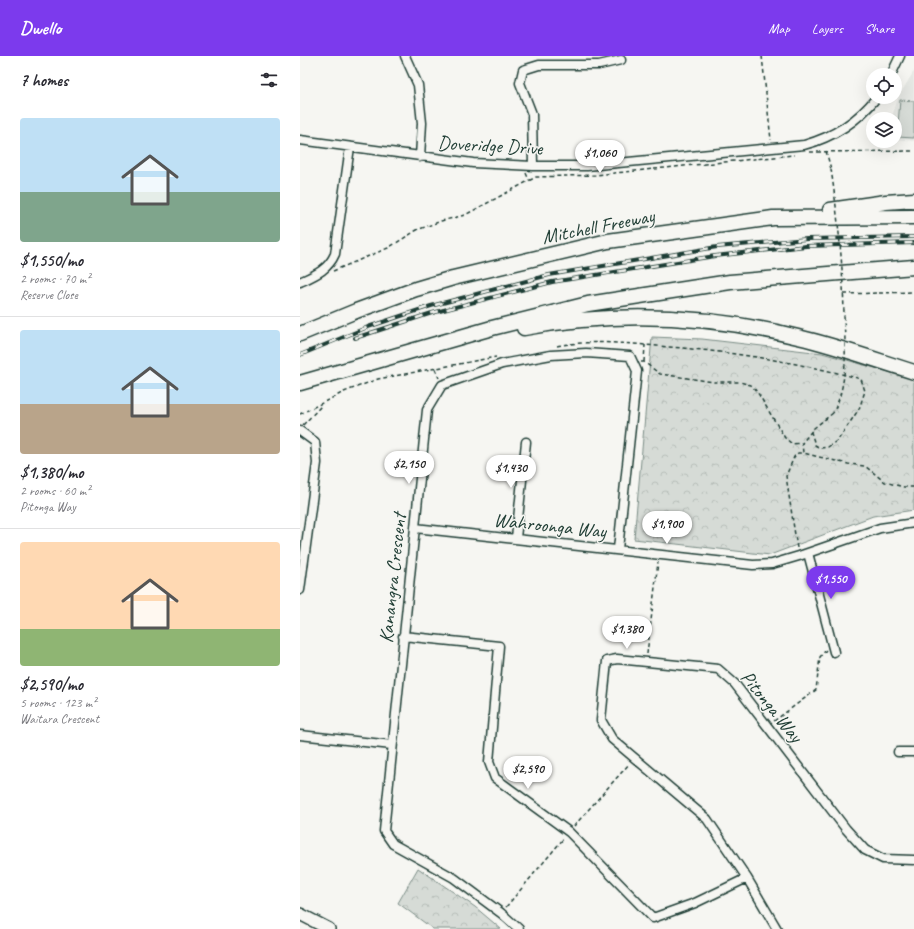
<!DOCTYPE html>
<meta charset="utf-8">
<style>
body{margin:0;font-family:Caveat,sans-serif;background:#f2f2f3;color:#2b2b33;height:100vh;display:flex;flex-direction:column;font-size:15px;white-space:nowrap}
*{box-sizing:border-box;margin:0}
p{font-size:13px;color:#7c7c81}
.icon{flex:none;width:22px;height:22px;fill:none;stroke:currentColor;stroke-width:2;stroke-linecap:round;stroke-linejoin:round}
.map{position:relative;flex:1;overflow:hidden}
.panel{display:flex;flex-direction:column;background:#fff;width:300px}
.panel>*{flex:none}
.fabs{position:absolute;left:566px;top:12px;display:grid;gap:8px}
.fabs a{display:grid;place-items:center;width:36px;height:36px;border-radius:50%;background:#fff;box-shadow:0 4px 16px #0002;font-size:20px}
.price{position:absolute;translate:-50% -34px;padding:0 9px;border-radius:14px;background:#fff;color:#222;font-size:13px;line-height:26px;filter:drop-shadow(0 1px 2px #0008)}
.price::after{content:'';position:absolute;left:50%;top:24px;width:12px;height:9px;margin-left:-6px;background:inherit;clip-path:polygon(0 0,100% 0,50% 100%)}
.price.on{background:#7c3aed;color:#fff}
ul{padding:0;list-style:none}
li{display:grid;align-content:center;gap:8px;height:212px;padding:0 20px}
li+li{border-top:1px solid #e1e1e2}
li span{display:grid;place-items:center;height:124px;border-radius:4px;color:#555}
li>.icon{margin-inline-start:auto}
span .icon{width:72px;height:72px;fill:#fffc;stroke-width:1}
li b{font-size:17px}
h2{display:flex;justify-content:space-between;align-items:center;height:48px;padding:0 20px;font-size:17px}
header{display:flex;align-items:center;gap:24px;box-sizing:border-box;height:56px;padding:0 20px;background:#7c3aed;color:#fff}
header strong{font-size:19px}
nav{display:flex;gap:22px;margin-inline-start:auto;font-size:14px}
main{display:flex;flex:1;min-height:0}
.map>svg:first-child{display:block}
.built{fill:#e6e8e4}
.grass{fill:#d6dbd6;stroke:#7a8c85}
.forest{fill:url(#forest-crowns);stroke:#7a8c85}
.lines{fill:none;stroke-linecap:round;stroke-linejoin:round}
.minor-casing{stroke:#1f3d34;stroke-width:11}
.secondary-casing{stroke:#1f3d34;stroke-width:14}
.motorway-casing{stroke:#1f3d34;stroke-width:17}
.path{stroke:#1f3d34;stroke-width:1.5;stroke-dasharray:4 3;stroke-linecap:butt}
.minor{stroke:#f6f6f2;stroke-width:8}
.secondary{stroke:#f6f6f2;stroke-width:11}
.motorway{stroke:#f6f6f2;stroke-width:14}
.rail-casing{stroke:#1f3d34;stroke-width:4}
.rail{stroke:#f6f6f2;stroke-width:2.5;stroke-dasharray:8;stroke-linecap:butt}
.path-bridge{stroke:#1f3d34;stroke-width:1.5;stroke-dasharray:4 3;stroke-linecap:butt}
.labels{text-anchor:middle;stroke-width:3;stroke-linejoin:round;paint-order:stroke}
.street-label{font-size:20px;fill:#1f3d34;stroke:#f6f6f2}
</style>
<header>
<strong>Dwello</strong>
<nav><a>Map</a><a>Layers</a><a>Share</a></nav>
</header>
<main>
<section class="panel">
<h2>7 homes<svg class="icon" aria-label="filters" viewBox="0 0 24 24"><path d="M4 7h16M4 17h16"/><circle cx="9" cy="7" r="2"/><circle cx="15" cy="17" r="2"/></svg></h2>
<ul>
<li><span style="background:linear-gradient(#bfe0f5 60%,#7fa58c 0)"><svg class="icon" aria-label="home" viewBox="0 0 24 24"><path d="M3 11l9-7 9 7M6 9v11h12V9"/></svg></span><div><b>$1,550/mo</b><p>2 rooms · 70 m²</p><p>Reserve Close</p></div></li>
<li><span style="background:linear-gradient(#bfe0f5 60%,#b9a48a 0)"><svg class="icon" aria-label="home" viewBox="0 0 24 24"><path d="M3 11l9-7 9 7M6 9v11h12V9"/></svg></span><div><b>$1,380/mo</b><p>2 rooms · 60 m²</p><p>Pitonga Way</p></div></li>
<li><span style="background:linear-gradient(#ffd9b3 70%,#8fb573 0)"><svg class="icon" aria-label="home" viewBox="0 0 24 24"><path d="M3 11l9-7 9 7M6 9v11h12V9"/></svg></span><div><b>$2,590/mo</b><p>5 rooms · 123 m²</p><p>Waitara Crescent</p></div></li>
</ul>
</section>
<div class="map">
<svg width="614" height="873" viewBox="0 0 614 873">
<defs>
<pattern id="forest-crowns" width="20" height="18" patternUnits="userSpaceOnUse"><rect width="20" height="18" fill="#d6dbd6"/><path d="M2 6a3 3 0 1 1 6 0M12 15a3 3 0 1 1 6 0" fill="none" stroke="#b7bdb8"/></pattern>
</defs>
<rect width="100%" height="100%" fill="#f6f6f2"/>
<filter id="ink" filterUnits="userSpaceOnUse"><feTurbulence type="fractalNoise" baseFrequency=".025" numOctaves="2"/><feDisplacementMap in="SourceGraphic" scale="8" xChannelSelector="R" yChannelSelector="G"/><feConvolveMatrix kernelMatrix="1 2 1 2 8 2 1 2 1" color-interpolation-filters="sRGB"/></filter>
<g filter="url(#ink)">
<path class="built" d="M614 15V85L595 83V63H591L599 40Z"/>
<path class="grass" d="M600 44 614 45V82L597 81Z"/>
<path class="forest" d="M352 281 402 283 522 297 614 323V454L573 460 470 499 334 483Z
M118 812 175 851 201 873H133L98 847Z"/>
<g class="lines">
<g class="minor-casing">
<path id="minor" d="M105 0 118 29 122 67 120 101
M591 19 600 0
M0 84 173 107 233 110H287L504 89C534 81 558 65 577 41
M233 110 232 58 220 27 223 14 239 9H299L321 4
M0 226C15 219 28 214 35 198L50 91
M0 375 15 386 17 407 0 534
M115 472 453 509 472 508 499 500 580 472 614 467
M216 482 226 386
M508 497 534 596
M103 580 199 590 189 706 195 722 269 776 353 862 395 847 447 822
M0 679 92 689
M598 696H614
M219 873 201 857 154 822 93 788 84 775 127 354 142 329 202 308 251 299 286 297 330 300 337 315 318 493
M477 873 447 822 407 763 312 683 301 664 307 605 317 603 418 613 435 628 546 773 565 794 583 803 614 804"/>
</g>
<g class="secondary-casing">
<path id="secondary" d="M0 858 29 873"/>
</g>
<g class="motorway-casing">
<path id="motorway" d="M530 154 586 146 614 144
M224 272C315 255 408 259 498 281 537 290 576 304 614 316
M0 278 56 255 116 233 153 222 308 185 473 162 614 161
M0 327 192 272 288 248 430 226 614 211"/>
</g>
<path class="path" d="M462 0 471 84
M526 95 531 113
M510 96 614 95
M226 117 229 124
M33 215 88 192 117 174 141 165 165 159 236 121 295 119 494 99
M544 238 614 236
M257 290C290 284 323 287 357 290 426 295 494 305 561 323L565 335 559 353 538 384 528 391 520 392 515 389 511 376
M341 306H344L360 318 414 326H440L451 329 458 337 485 382 492 388 502 387
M344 306 345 289
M135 313 139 322
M533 357 514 372 502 387 503 397 548 408 565 410 585 426 604 431H614
M0 358 44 336 78 323 196 301
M3 369 22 349
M497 492 486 420 494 401 498 397H503
M347 598 358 506
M474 665 516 634 520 601 526 594
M274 770 329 708
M206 851 264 782"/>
<use href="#minor" class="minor"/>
<use href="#secondary" class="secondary"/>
<use href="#motorway" class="motorway"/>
<g class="rail-casing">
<path id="rail" d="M55 282 132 257 252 226 415 200 506 190 614 187
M0 299 68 271 131 250 249 219 417 191 507 183 614 181"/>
</g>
<use href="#rail" class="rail"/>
<path class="path-bridge" d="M531 113C538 161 543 209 544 258 545 293 549 325 533 357"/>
</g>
</g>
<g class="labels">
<g class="street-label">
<text transform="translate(190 89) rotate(3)" y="7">Doveridge Drive</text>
<text transform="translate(298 170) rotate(-11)" y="7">Mitchell Freeway</text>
<text transform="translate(250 469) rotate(6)" y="7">Wahroonga Way</text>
<text transform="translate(92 522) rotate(-84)" y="7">Kanangra Crescent</text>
<text transform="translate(472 650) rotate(51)" y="7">Pitonga Way</text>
</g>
</g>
</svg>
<div class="fabs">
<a><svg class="icon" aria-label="locate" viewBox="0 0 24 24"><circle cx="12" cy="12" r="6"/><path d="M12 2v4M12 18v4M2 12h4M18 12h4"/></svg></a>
<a><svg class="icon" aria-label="layers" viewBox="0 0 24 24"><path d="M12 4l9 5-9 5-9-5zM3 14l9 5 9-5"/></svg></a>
</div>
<b class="price" style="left:300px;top:118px">$1,060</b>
<b class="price" style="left:109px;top:429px">$2,150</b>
<b class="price" style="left:211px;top:433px">$1,430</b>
<b class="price" style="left:367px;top:489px">$1,900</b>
<b class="price on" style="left:531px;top:544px">$1,550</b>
<b class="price" style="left:327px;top:594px">$1,380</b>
<b class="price" style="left:228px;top:734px">$2,590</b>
</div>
</main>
